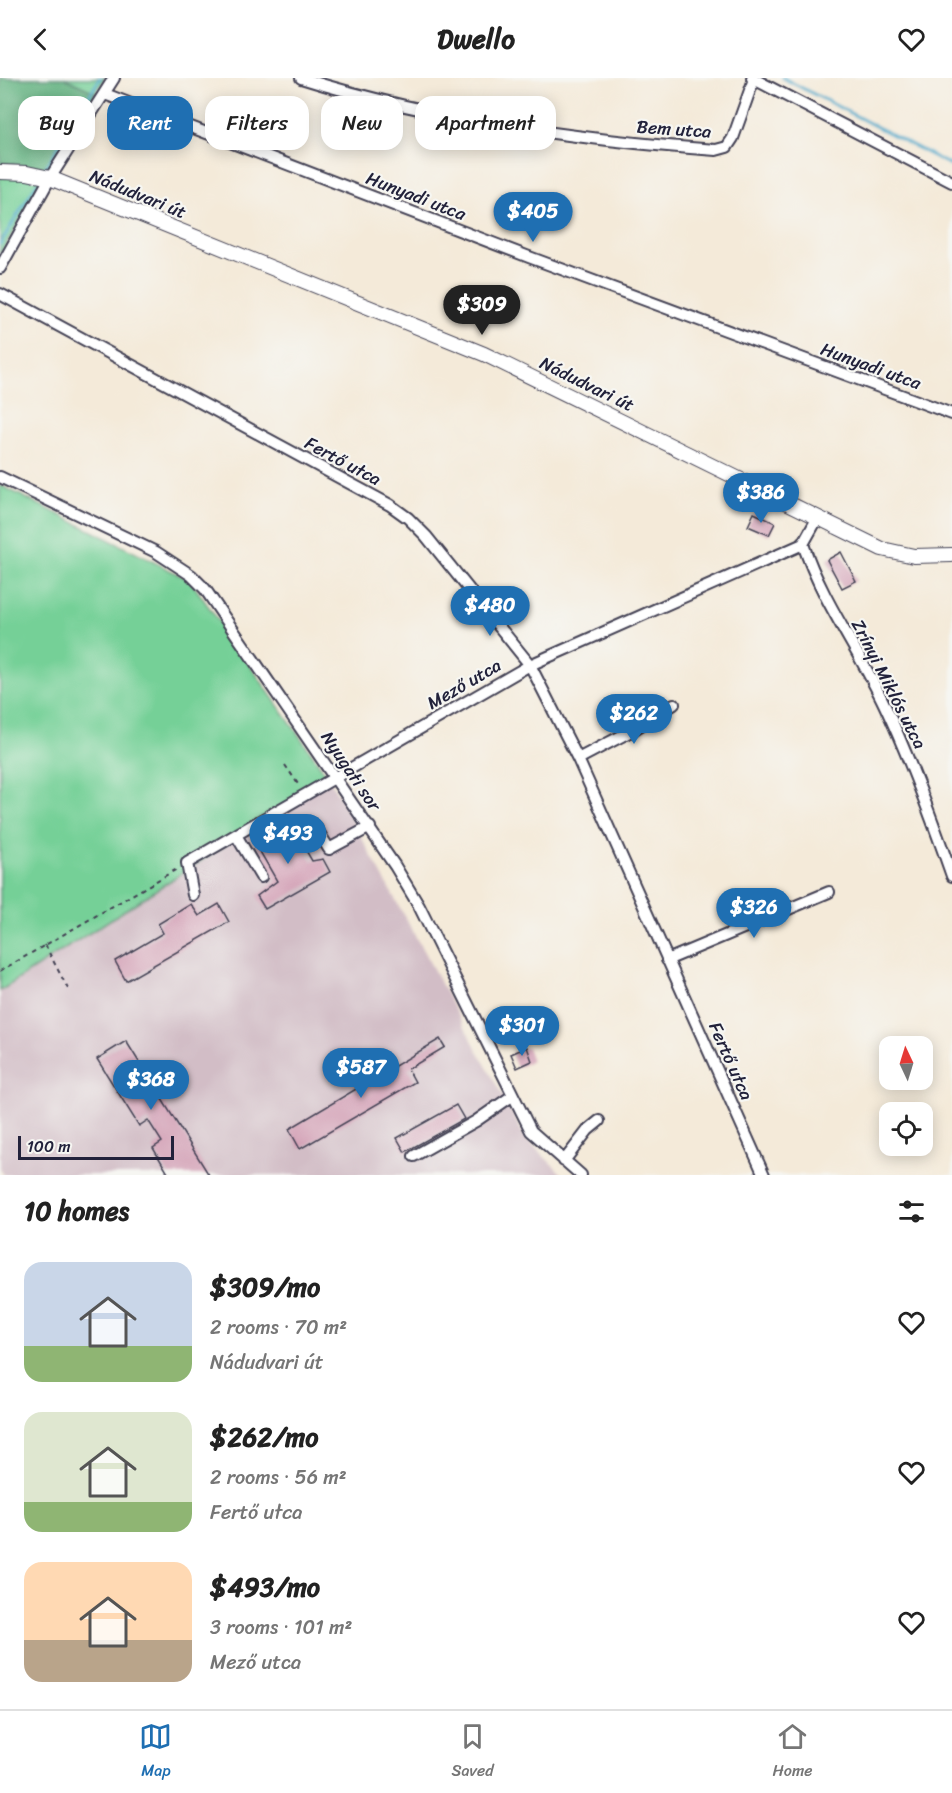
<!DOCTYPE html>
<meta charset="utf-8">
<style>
body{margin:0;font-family:Sriracha,sans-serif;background:#f6f6f6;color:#222;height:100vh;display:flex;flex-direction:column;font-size:22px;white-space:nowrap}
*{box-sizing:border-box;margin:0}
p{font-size:20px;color:#767676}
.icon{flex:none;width:33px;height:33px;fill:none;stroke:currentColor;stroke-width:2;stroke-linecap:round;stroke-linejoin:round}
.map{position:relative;height:1097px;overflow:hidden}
.details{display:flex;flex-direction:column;background:#fff;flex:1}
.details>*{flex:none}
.hud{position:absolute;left:18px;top:18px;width:600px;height:54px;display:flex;gap:12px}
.needle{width:39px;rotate:356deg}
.buttons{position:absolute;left:879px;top:958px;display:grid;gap:12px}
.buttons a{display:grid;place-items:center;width:54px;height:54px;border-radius:12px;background:#fff;box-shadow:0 3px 15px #0003;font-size:30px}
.scale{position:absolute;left:18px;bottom:15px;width:156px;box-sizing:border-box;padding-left:6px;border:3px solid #22223b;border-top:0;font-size:16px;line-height:21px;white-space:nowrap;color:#22223b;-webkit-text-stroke:4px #f6f6f2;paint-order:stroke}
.price{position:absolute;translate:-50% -51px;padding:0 14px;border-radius:21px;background:#1f6fb2;color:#fff;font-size:20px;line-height:39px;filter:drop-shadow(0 2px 3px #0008)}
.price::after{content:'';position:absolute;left:50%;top:36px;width:18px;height:14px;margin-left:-9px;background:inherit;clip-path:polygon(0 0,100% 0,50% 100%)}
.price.on{background:#222;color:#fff}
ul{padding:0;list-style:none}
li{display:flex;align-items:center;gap:18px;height:150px;padding:0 24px}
li span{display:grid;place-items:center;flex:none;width:168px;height:120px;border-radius:18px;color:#555}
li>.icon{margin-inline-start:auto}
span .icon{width:72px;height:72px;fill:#fffc;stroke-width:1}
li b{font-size:26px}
h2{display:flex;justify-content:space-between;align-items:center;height:72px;padding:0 24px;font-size:26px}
.tag{padding:0 21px;border-radius:18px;background:#fff;box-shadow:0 3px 15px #0003;font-size:21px;line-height:54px}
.tag.on{background:#1f6fb2;color:#fff}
header{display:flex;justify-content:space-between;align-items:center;height:78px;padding:0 24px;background:#fff;font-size:27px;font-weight:800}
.menu{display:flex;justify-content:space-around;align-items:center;height:84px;border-top:2px solid #e0e0e0;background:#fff;font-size:16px;color:#767676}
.menu a{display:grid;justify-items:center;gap:3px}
.menu .on{color:#1f6fb2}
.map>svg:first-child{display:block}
.industrial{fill:#d2bdc6}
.green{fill:#75d097;stroke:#4c7969;stroke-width:1.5}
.forest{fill:#60b280;stroke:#416a5e;stroke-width:1.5}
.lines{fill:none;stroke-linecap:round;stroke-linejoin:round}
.stream{stroke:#4ca8ca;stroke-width:3}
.building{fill:#d3a0b6}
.minor-casing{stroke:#424053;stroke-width:14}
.major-casing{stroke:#424053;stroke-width:16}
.path{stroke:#424053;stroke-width:2;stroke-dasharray:4.5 4.5;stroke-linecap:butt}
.minor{stroke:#fff;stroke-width:10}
.major{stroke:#fff;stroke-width:14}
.labels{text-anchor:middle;stroke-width:4.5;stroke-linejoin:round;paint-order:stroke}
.street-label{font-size:18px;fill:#22223b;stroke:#f6f6f2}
</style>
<header><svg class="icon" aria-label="back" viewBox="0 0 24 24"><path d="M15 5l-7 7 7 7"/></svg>Dwello<svg class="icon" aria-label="heart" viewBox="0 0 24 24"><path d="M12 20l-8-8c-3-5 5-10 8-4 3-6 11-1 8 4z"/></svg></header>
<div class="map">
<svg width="952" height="1097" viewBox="0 0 952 1097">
<rect width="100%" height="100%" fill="#f6f6f2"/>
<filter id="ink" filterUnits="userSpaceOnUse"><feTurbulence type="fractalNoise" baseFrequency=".0167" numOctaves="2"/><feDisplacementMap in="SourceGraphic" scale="12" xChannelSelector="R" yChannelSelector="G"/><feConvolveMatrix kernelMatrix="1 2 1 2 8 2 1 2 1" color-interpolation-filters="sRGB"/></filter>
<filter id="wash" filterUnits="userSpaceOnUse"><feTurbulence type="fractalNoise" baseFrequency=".008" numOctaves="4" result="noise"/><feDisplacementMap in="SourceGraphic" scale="24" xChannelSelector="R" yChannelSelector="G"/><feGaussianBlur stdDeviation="1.35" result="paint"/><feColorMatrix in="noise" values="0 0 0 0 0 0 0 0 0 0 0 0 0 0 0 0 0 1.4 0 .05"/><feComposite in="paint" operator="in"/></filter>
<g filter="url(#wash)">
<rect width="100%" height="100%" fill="#f4ead9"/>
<path class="industrial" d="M329 700 526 1061 563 1097H4L0 1090V913Z"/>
<path class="green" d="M64 0H105L96 15Z
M0 84 49 92 0 177Z
M0 407 190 502 329 700 0 913Z"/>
<path class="forest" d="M0 0H64L96 15 49 92 0 84Z"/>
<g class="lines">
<path class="stream" d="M783 0 952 88
M46 89 100 0
M0 166 37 105"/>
</g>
<g id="blocks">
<path class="building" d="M754 435 775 445 769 457 748 448Z
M841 474 856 503 842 510 827 482Z
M290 745 312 783 323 781 330 794 265 831 257 818 277 803 255 765Z
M191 826 199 838 219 826 229 844 126 903 115 883 163 855 158 846Z
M440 961 445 969 408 991 415 1004 300 1071 289 1051Z
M126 963 209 1097H169L153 1070 162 1064 148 1042 139 1048 97 981Z
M527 969 532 983 517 990 511 976Z
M456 1027 464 1041 405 1074 397 1060Z"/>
</g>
</g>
<g filter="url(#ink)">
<use href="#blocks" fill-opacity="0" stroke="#424053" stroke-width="1.5"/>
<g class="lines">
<g class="minor-casing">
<path id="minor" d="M301 0C435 42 576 62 716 72L727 69 733 60 754 1
M752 0 952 104
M105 16 529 179 952 336
M0 190 50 100 114 0
M0 216 390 427 408 440 426 458 530 587 578 681 764 1097
M0 399 156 474 191 497 205 511 395 788 419 828 531 1053 581 1097
M803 466C823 525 859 572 885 628 911 683 932 741 952 798
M803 466 817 441
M578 681 633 652 674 626
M316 750 329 771 370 749
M236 757 261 799
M193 817 187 785 530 587 803 466
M667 882 829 814
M414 1078 476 1043 512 1018
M564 1083 588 1052 599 1043"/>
</g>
<g class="major-casing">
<path id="major" d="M0 94 27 95 50 100 484 276 882 471 914 478 952 477"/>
</g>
<path class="path" d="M285 687 300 709
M45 867 68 911
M0 893 177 791"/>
<use href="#minor" class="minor"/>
<use href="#major" class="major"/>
</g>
</g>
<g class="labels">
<g class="street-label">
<text transform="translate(674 51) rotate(4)" y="6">Bem utca</text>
<text transform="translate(138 116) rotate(22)" y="6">Nádudvari út</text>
<text transform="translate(416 118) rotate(21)" y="6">Hunyadi utca</text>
<text transform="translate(871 288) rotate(20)" y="6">Hunyadi utca</text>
<text transform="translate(587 306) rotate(26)" y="6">Nádudvari út</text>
<text transform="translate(343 383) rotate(28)" y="6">Fertő utca</text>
<text transform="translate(464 606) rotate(-30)" y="6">Mező utca</text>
<text transform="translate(889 606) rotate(63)" y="6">Zrínyi Miklós utca</text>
<text transform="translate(351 693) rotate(56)" y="6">Nyugati sor</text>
<text transform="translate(731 983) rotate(66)" y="6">Fertő utca</text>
</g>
</g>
</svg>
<div class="buttons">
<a><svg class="needle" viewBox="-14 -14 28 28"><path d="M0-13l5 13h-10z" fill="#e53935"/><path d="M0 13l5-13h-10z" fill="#767676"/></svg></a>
<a><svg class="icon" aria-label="locate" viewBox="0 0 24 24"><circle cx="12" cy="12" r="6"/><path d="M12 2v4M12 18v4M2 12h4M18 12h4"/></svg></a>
</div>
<div class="scale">100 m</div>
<b class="price" style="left:533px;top:165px">$405</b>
<b class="price on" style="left:482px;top:258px">$309</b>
<b class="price" style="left:761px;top:446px">$386</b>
<b class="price" style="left:490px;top:559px">$480</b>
<b class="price" style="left:634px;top:667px">$262</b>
<b class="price" style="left:288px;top:787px">$493</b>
<b class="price" style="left:754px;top:861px">$326</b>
<b class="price" style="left:522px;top:979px">$301</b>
<b class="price" style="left:361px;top:1021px">$587</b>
<b class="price" style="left:151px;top:1033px">$368</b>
<div class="hud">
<a class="tag">Buy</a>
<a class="tag on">Rent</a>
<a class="tag">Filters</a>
<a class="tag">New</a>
<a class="tag">Apartment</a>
</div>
</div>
<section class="details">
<h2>10 homes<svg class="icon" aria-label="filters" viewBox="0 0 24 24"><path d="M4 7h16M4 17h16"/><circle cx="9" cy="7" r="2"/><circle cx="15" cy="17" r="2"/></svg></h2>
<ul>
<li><span style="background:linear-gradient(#c9d6e8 70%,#8fb573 0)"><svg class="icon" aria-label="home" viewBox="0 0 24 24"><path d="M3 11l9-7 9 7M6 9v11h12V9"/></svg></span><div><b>$309/mo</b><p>2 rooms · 70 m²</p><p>Nádudvari út</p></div><svg class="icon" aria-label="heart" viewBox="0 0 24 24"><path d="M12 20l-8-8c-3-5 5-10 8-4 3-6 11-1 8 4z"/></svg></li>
<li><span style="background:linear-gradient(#dfe7d0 75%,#8fb573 0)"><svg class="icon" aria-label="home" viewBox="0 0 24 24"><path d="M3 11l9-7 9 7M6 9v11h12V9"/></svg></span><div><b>$262/mo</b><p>2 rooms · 56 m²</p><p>Fertő utca</p></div><svg class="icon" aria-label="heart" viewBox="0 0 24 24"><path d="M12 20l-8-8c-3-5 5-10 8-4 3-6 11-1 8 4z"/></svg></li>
<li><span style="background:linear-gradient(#ffd9b3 65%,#b9a48a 0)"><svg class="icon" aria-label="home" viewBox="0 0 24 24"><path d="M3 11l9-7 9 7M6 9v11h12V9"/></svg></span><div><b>$493/mo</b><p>3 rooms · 101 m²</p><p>Mező utca</p></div><svg class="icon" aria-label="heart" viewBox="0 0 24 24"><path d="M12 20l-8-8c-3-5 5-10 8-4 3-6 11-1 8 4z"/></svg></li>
</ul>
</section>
<nav class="menu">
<a class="on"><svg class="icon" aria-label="map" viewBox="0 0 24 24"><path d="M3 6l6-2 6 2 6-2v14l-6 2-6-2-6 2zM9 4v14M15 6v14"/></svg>Map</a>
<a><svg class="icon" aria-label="saved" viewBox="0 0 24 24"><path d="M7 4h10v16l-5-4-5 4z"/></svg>Saved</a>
<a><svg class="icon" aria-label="home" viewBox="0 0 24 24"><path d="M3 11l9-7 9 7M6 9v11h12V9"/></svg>Home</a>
</nav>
